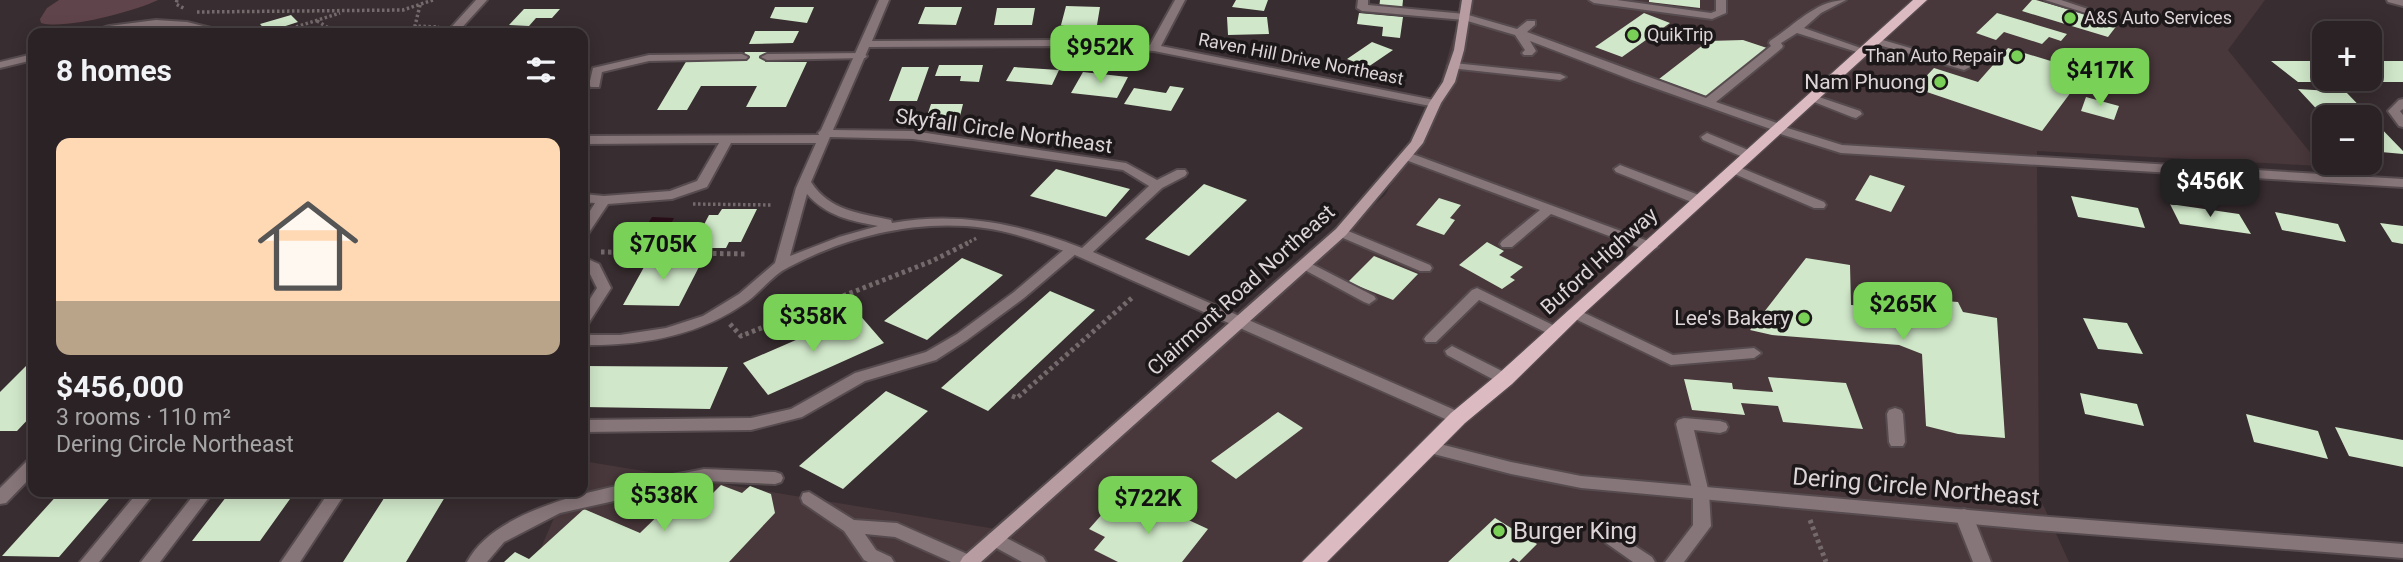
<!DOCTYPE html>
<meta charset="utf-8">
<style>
body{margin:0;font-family:Roboto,sans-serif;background:#362f31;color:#f1f3f6;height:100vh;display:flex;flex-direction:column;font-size:26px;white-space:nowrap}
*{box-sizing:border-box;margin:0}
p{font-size:23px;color:#a5a4a6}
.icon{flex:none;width:38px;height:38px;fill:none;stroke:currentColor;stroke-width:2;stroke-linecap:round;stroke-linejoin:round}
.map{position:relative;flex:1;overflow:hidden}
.sheet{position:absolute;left:28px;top:28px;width:560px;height:469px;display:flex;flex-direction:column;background:#2a2224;border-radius:14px;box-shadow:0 4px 18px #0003,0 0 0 2px #463f41}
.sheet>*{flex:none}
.controls{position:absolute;left:2312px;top:21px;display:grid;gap:14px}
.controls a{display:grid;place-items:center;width:70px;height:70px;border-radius:14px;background:#2a2224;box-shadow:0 4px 18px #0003,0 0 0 2px #463f41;font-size:35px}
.price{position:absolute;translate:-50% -60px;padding:0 16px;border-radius:14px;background:#79d157;color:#111;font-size:23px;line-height:46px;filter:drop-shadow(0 2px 4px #0008)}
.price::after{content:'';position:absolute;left:50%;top:42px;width:21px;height:16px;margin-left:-10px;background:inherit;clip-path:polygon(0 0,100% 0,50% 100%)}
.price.current{background:#222;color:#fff}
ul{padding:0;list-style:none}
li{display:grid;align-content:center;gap:14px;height:371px;padding:0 28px}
li span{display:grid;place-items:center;height:217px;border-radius:14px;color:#555}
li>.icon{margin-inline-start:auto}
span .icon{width:126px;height:126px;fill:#fffc;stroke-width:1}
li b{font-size:30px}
h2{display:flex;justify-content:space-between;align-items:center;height:84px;padding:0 28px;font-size:30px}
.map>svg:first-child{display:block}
.built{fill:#48373b}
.green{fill:#60444b}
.water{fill:#2b0f18}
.building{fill:#d0e7c9}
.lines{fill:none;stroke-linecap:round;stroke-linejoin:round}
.lane-casing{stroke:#564b4e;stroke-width:4}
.street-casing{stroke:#564b4e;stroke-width:4}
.secondary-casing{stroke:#564b4e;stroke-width:4}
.primary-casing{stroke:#564b4e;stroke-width:3}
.path-far1{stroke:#746a6c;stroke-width:3.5;stroke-dasharray:2.5 2.5;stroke-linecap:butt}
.path{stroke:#746a6c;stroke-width:5;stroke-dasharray:3.5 3.5;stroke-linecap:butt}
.lane{fill:#867579;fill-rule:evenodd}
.street{fill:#867579;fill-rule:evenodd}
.secondary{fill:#b79ca2;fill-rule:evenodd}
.primary{fill:#dcbac2;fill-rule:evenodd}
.poi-dot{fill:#79d157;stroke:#1c1718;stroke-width:2.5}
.labels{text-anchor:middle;stroke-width:7;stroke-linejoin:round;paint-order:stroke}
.far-poi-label{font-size:18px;fill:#dcd4d6;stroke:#1c1718;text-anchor:start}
.far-street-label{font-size:18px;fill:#dcd4d6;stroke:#1c1718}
.poi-label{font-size:21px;fill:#dcd4d6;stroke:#1c1718;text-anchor:end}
.street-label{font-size:21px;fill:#dcd4d6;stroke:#1c1718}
.near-street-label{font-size:24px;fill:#dcd4d6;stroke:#1c1718}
.near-poi-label{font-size:24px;fill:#dcd4d6;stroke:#1c1718;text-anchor:start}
</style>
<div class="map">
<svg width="2403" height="562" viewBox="0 0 2403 562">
<rect width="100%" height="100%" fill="#382d30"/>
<path class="built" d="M1460 0H2265L2228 50 2321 166 2037 151 2039 496 2069 562H535L565 492H583V461L996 529 1385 195 1433 109 1457 23Z"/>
<path class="green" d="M59 0H158C136 11 65 30 41 23L40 19 47 8Z"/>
<path class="water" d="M652 217 674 218 672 222H684L677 234H664L661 239 639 238Z"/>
<path class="building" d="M1236 0H1268L1264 11 1232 7Z
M1380 0H1403L1402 10 1379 9Z
M1649 0H1700V8L1649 2Z
M2032 0H2036L2118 24 2108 37 2022 11Z
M1066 6 1100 7 1097 25H1061Z
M775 7H814L807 23 770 18Z
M925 7H962L956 25 918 24Z
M997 8H1035L1032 25H994Z
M524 9H560L552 18H536L529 26 509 25Z
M1359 13 1403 17 1400 38 1382 36 1383 27 1357 24Z
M1644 13 1670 23 1622 57 1595 47Z
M1997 13 2067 34 2061 41 2049 37 2042 44 2004 32 1996 40 1976 33Z
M291 15 298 22 267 32 260 24Z
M1227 17H1267L1269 34 1228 35Z
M542 28 538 33H502L506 29Z
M755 31H799L793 43 749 44Z
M1743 40 1767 48 1708 97 1659 79 1708 41Z
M1372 42 1393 50 1368 67 1347 59Z
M2008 48 2064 65 2057 73 2080 80 2042 131 1915 88 1934 68 1978 82Z
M745 52H770L765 62H807L786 107H746L757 86H701L687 110H657L687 60H740Z
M2271 61H2324V79H2361L2366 82H2298Z
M2370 61H2403V82H2379L2370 75Z
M939 65H983L979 82 960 81 961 76H935Z
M902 67H929L917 101H889Z
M1014 67 1059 70 1052 85 1006 81Z
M1083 72 1128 77 1117 98 1071 93Z
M1170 86 1184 88 1171 111 1124 104 1134 88 1166 93Z
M2298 89 2346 92 2403 151V154L2370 151V117H2324Z
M2086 97 2119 106 2114 120 2081 111Z
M931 104H963L960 116H927Z
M1056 169 1130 189 1106 217 1030 196Z
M1870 175 1905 186 1891 212 1855 200Z
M1204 184 1247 200 1189 256 1145 239Z
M2071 196 2138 208 2145 228 2078 217Z
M1439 198 1461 205 1450 218 1455 220 1444 235 1416 225Z
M2170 204 2239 214 2251 234 2180 224Z
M722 209H757L741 242H729L726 248H702L707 238H697L709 215H718Z
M2275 212 2338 224 2346 242 2282 230Z
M2380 223 2403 226V244L2392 242Z
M1487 242 1504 251 1499 255 1523 267 1510 277 1515 280 1502 289 1459 265Z
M1374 256 1418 274 1393 300 1348 282Z
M649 258 703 259 679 306 623 305Z
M962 258 1003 275 927 340 884 321Z
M1806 258 1850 265 1851 305 1879 307 1880 296 1958 302 1963 312 1997 318 2005 438 1958 434 1926 426 1922 354 1899 345 1772 335 1750 330Z
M1050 291 1095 310 988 411 941 388Z
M858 313 884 343 768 395 743 363Z
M2083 318 2127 323 2143 354 2098 349Z
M33 359V414L17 431H0V392Z
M583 366 728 367 710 409 583 407Z
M1768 377 1846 383 1863 429 1783 422 1778 406 1741 403 1745 415 1692 410 1684 379 1732 383 1733 389 1773 392Z
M886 391 928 411 843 489 799 466Z
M2080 393 2137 404 2144 426 2085 414Z
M1278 412 1303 428 1236 479 1211 461Z
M2246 414 2318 431 2328 459 2254 442Z
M2335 427 2403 440V467L2349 456Z
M721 485 742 493 750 486 771 494 775 513 729 562H504L515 552 529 559 584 509 640 533 673 501 695 511Z
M60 492H115L59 557 2 556Z
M230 492H295L260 541H192Z
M388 492H448L406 562H343Z
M1143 499 1208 529 1182 562H1118L1094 550 1105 537 1089 529 1104 512 1124 522Z
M1495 518 1537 544 1519 562 1513 558 1509 562H1448Z"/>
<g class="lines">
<g class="lane-casing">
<path id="lane" d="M1358 0H1368V5L1465 14 1517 29 1527 21H1535V25L1527 32 1706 98 1771 46 1769 43 1770 41C1795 25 1816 0 1846 0L1821 13 1804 28 1869 51 1868 53H1860L1797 33 1781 43 1783 46 1782 48 1716 102 1783 125 1785 128 1779 132 1632 80 1530 41 1536 51 1532 55H1524L1522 53 1525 50 1515 35 1464 20 1362 11 1357 8Z
M1589 0H1617L1711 13 1716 11V0H1726V13L1712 19 1594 3Z
M2045 0H2061L2094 11 2089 14Z
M2387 0H2403V6L2388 2Z
M156 20 187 22 223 31 224 33 156 27 106 33H88L109 26Z
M1876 38 1968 65 1970 67 1964 70 1872 43 1871 41Z
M861 53 867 56 865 58 767 60 761 57 767 54Z
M742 54 748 57 746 59 649 61 602 72 599 87H591L589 85 593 68 649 55Z
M1454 63 1560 74 1566 77 1560 80 1450 68 1448 66Z
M1813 95 1860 111 1862 114 1856 118 1852 117 1809 100V96Z
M1707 133 1753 152 1755 155 1749 159 1745 158 1703 140 1701 137Z
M1407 152 1656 244 1658 247 1651 251 1646 250 1551 214 1512 247H1502L1500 244 1502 241 1540 210 1403 159 1401 156Z
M1620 165 1704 197 1705 200 1699 204 1694 203 1616 172 1614 169Z
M1734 165 1824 202 1826 205 1824 208H1814L1730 172 1728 169Z
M1341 228 1430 265 1432 268 1430 271H1420L1336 235 1334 232Z
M1072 246 1077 247 1079 250 1077 253 1024 298 967 340 936 360 865 381 802 417 751 430 583 432V420L751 418 791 409 855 373 926 352 957 334 1014 292 1067 247Z
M1306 261 1374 296 1376 299 1369 304 1364 302 1301 268 1299 265Z
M1477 288 1559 328 1561 331 1554 336 1549 334 1479 300 1436 342H1426L1424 339 1426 336 1472 290Z
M1574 308 1673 355 1754 348 1761 353 1754 358 1671 365 1569 316 1567 313 1569 310Z
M1452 346 1510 375 1513 379 1510 383H1500L1447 355 1445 351Z
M1895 408 1901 410 1903 414 1905 442 1903 446H1891L1889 442 1887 414 1889 410Z
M1684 418 1720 421 1726 423 1728 427 1726 431 1720 433 1694 430 1709 493 1711 526 1684 562H1665L1693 525V493L1676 424 1678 420Z
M704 469 775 472 781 474 783 478 781 482 775 484 704 481 560 513 504 542 487 562H467C501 498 638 483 704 469Z
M809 492 854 520 897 523 974 557 977 562H951L895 537 865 534 876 550 891 557 894 562H868L864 560 844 531 803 503 801 498 803 493Z
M1964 509 1970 511 1973 516 1991 562H1973L1955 516 1958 511Z
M1612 531 1652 557 1655 562H1633L1606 543 1603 538 1606 533Z
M995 532 1043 557 1046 562H1022L989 544 986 539 989 534Z"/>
</g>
<g class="street-casing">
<path id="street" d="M476 0H487L457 33H446Z
M879 0H889L872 41 1056 40 1150 45 1175 0H1185L1161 46 1439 101 1441 103 1435 107 1154 51 1056 46 869 47 833 130 913 131 1126 163 1157 180 1177 170H1185L1187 173 1185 176 1162 188 1093 252 1464 414 1466 418 1464 422H1452L1075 255C1046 244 1015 232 984 228 917 219 848 236 789 267 774 274 762 290 748 301 700 336 642 346 583 345V335H620L666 328 703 316 739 294 775 263 796 188 816 143H731L707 187 672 199 608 204 588 234 583 235V222L595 203 583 202V194L604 196 670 191 697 181 719 143 583 144V136L819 135 818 133 821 130ZM830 137 913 139 1123 170 1149 186 1082 248C1019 224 959 211 892 223L891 220C859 213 830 211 811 182ZM807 194C826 216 851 221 878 226L839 237 790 256Z
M33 54V60L0 68V62Z
M2403 99V109L2400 111 2403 115V127L2399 126 2388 111 2399 100Z
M1778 125 1842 145 2403 179V187L1841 153 1774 132 1772 129 1774 126Z
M583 257 599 264 611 288 588 324 583 326V310L597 288 588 270 583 267Z
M1428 441 1511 462 1581 476 2037 516 2403 544V558L2037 530 1581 488 1511 474 1422 451 1420 447 1422 443Z
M33 459V475L6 503 0 504V488L27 461Z
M138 492H155L99 562H80Z
M196 492H213L160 562H141Z
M329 492H346L300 562H281Z"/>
</g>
<g class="secondary-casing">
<path id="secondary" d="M1462 0H1472L1464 50 1455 82 1441 103 1423 143 1346 235 981 562H960L963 557 1336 229 1411 142 1429 103 1443 82 1454 50Z"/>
</g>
<g class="primary-casing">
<path id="primary" d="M1913 0H1927L1580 317 1512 384 1465 423 1327 562H1302L1451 413 1498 374Z"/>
</g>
<path class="path-far1" d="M177 0 176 4 185 9
M420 5 415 26 439 27
M197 12 403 10 433 0
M317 21 327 27 321 33
M277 33 340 13
M693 204 773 205
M965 244 977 238"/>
<path class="path" d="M601 252 748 254
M730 324 741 336 932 261 968 243
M1012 396 1017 398 1134 296
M1810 520 1826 562"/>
<use href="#lane" class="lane"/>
<use href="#street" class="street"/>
<use href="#secondary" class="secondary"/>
<use href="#primary" class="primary"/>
</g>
<g class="poi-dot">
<circle cx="2070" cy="18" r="7"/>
<circle cx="1633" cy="35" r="7"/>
<circle cx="2017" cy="56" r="7"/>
<circle cx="1940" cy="82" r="7"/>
<circle cx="1804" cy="318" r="7"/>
<circle cx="1499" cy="531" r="7"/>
</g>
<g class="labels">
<g class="far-poi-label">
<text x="2084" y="24">A&amp;S Auto Services</text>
<text x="1647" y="41">QuikTrip</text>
<text x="2003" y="62" text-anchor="end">Than Auto Repair</text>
</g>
<g class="far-street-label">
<text transform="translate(1301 59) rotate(11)" y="6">Raven Hill Drive Northeast</text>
</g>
<g class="poi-label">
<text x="1926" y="89">Nam Phuong</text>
<text x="1790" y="325">Lee's Bakery</text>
</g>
<g class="street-label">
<text transform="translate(1004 131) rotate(8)" y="7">Skyfall Circle Northeast</text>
<text transform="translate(1599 261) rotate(-42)" y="7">Buford Highway</text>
<text transform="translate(1241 290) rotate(-42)" y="7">Clairmont Road Northeast</text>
</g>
<g class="near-street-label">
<text transform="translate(1916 487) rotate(5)" y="8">Dering Circle Northeast</text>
</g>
<g class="near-poi-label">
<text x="1513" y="539">Burger King</text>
</g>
</g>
</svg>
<div class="controls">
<a>+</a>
<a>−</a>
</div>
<b class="price" style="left:1100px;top:85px">$952K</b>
<b class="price" style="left:2100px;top:108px">$417K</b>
<b class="price current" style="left:2210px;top:219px">$456K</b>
<b class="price" style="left:663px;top:282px">$705K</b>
<b class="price" style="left:1903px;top:342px">$265K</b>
<b class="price" style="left:813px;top:354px">$358K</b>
<b class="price" style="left:664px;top:533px">$538K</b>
<b class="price" style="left:1148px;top:536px">$722K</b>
<section class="sheet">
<h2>8 homes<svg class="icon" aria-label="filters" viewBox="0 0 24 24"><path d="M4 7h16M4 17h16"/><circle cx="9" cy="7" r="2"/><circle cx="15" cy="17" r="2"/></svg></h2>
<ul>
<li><span style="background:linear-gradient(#ffd9b3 75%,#b9a48a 0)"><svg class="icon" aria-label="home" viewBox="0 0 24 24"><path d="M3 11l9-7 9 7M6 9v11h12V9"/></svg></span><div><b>$456,000</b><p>3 rooms · 110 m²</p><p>Dering Circle Northeast</p></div></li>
</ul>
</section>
</div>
